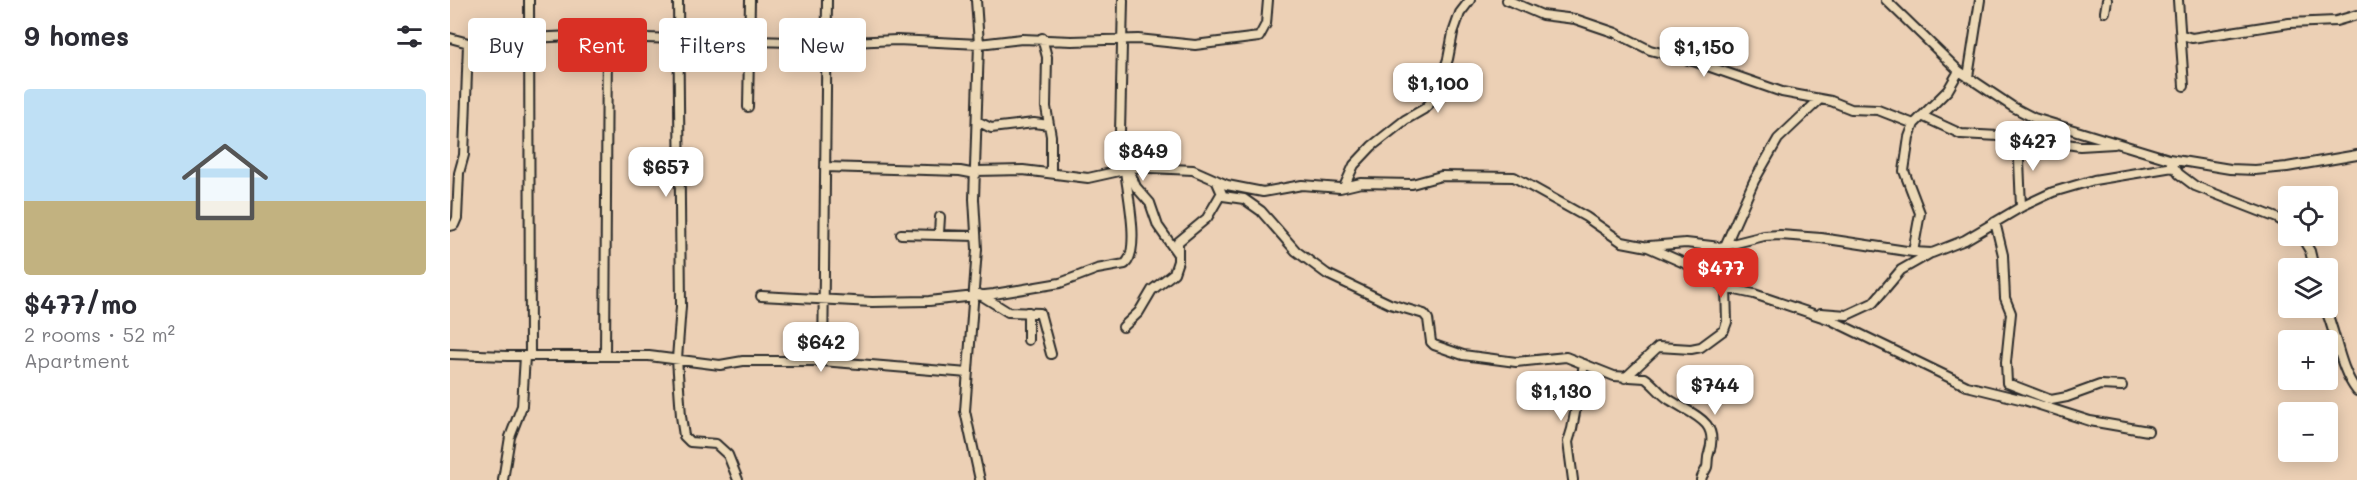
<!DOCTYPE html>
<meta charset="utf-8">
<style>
body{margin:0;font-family:Mali,sans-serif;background:#f7f7f7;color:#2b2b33;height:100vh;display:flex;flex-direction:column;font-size:22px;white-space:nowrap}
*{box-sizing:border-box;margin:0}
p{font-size:20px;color:#7c7c81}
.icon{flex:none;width:33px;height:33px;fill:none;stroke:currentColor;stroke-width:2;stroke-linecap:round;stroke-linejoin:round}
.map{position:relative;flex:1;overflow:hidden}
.drawer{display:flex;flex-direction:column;background:#fff;width:450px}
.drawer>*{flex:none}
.banner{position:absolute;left:18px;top:18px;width:570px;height:54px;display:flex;gap:12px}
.tools{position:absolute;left:1828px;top:186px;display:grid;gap:12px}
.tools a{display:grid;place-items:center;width:60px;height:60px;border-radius:6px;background:#fff;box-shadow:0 3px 15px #0003;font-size:30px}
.price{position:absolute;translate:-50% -51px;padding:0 14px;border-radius:12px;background:#fff;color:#222;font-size:20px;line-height:39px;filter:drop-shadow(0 2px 3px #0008)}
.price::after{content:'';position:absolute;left:50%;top:36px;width:18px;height:14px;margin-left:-9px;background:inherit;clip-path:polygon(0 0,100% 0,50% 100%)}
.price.selected{background:#d93025;color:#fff}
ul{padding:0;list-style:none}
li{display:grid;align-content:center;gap:12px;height:318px;padding:0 24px}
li+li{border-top:2px solid #e1e1e2}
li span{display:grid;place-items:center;height:186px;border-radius:6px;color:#555}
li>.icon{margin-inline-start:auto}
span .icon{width:108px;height:108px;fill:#fffc;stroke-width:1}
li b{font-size:26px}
h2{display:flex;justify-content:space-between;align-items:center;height:72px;padding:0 24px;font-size:26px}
.tag{padding:0 21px;border-radius:6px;background:#fff;box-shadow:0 3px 15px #0003;font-size:21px;line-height:54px}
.tag.selected{background:#d93025;color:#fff}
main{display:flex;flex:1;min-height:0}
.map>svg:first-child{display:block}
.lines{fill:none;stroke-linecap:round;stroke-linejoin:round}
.minor-casing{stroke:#2b2b2b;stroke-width:12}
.minor{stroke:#edd9b7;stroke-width:8}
</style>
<main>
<section class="drawer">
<h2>9 homes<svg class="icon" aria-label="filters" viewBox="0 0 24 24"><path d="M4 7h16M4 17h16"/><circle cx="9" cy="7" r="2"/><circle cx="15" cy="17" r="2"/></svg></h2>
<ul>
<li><span style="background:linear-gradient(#bfe0f5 60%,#c2b280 0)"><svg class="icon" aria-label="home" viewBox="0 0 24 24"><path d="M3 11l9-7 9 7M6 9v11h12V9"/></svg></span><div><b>$477/mo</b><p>2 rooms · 52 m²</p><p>Apartment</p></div></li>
</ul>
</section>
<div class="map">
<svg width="1907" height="480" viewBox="0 0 1907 480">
<rect width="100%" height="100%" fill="#ecd0b5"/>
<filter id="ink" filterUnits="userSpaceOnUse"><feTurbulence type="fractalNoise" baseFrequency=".0167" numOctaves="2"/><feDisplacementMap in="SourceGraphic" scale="12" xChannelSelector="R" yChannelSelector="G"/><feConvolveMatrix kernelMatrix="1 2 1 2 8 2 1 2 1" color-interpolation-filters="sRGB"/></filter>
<g filter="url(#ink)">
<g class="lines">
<g class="minor-casing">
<path id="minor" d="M79 0 80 356
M228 0 231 306 227 359 231 416 234 436 240 442 266 444 278 455 288 480
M526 0 529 44 524 199 527 249 515 411 530 480
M673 0 670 132 671 148 678 167 743 170 777 185 813 192 852 185 890 188 911 183 962 184 991 176 1064 177 1136 217 1172 242 1198 247 1250 270 1276 288 1304 294 1381 320 1517 386 1574 400 1640 421 1698 431
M1057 0 1092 15 1125 19 1166 33 1200 50 1246 62 1332 92 1381 101 1401 109 1428 110 1464 124
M1436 0 1509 71 1563 107 1584 118 1719 159 1780 169 1805 170 1837 167 1907 155
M1728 0 1734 86
M1655 12 1657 0
M1732 35 1742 38 1839 23 1886 21 1907 15
M0 38 33 47 80 38 122 36 377 43 447 40 529 44 572 39 622 41 688 39 745 45 809 37 816 24 818 0
M592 38 597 57 596 107 601 136V173
M1518 77 1530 0
M298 107 300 0
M1472 116 1511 134 1568 137 1630 146 1664 144
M527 121 541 128 584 123 599 125
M1568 137 1571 207
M1721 163 1729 174 1745 186 1827 218 1839 225
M375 167 510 171 526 174
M678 167 686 187 700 203 708 226 727 253
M526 171 573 170 638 178 674 170
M766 180 773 196 794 199 811 211 846 251 877 274 940 304 974 314 978 319 981 342 984 345 1013 355 1066 362 1116 357 1164 376 1195 378C1204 384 1210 394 1220 400 1243 415 1270 421 1259 453 1257 458 1258 463 1257 467 1255 472 1252 475 1251 480
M894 187 904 165 922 146 955 120 974 109 984 99 998 59 1003 33 1010 13 1020 0
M1545 222 1553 255 1555 298 1561 313 1556 362 1557 383 1601 400 1617 397 1650 385 1672 386
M0 226 4 225 7 218 9 173 14 155 18 44
M489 233 490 217
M451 234 526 236
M1851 236 1860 251 1864 268
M1199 246 1236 243 1270 247 1314 236 1330 235 1371 238 1463 252 1482 253 1515 240 1571 207 1603 192 1644 180 1723 167
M1275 246 1304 181 1328 139 1370 99
M1463 252 1470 213 1454 171 1459 137 1464 124 1498 90 1509 71
M529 294 558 312 590 313 601 354
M311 296 422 302 479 301 544 294 610 283 647 269 675 264C692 250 675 183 674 161
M1875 308C1887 335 1889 368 1907 391
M578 312V340
M1371 313 1397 315 1423 303 1451 270 1481 253
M673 327 689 312 702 290 724 273 728 261V242L757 218 771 194
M0 354 57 356H199L270 365 293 361H372L518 373
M155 356 157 37
M373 361 377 0
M1175 378 1208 347 1241 349 1251 347 1274 330 1277 322 1276 288
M53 480 60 437 72 406 75 356
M1123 480 1118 442 1122 429 1134 364"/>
</g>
<use href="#minor" class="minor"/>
</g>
</g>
</svg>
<div class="tools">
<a><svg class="icon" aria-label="locate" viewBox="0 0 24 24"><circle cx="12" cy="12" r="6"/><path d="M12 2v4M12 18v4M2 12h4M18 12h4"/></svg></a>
<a><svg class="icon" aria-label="layers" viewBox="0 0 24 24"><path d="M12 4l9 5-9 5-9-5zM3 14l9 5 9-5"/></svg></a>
<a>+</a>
<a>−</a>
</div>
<b class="price" style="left:1254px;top:78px">$1,150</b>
<b class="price" style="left:988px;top:114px">$1,100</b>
<b class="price" style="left:1583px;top:172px">$427</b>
<b class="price" style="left:693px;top:182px">$849</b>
<b class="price" style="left:216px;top:198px">$657</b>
<b class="price selected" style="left:1271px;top:299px">$477</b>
<b class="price" style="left:371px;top:373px">$642</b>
<b class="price" style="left:1265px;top:416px">$744</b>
<b class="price" style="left:1111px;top:422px">$1,130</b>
<div class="banner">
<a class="tag">Buy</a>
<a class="tag selected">Rent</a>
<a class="tag">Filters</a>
<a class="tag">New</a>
</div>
</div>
</main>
